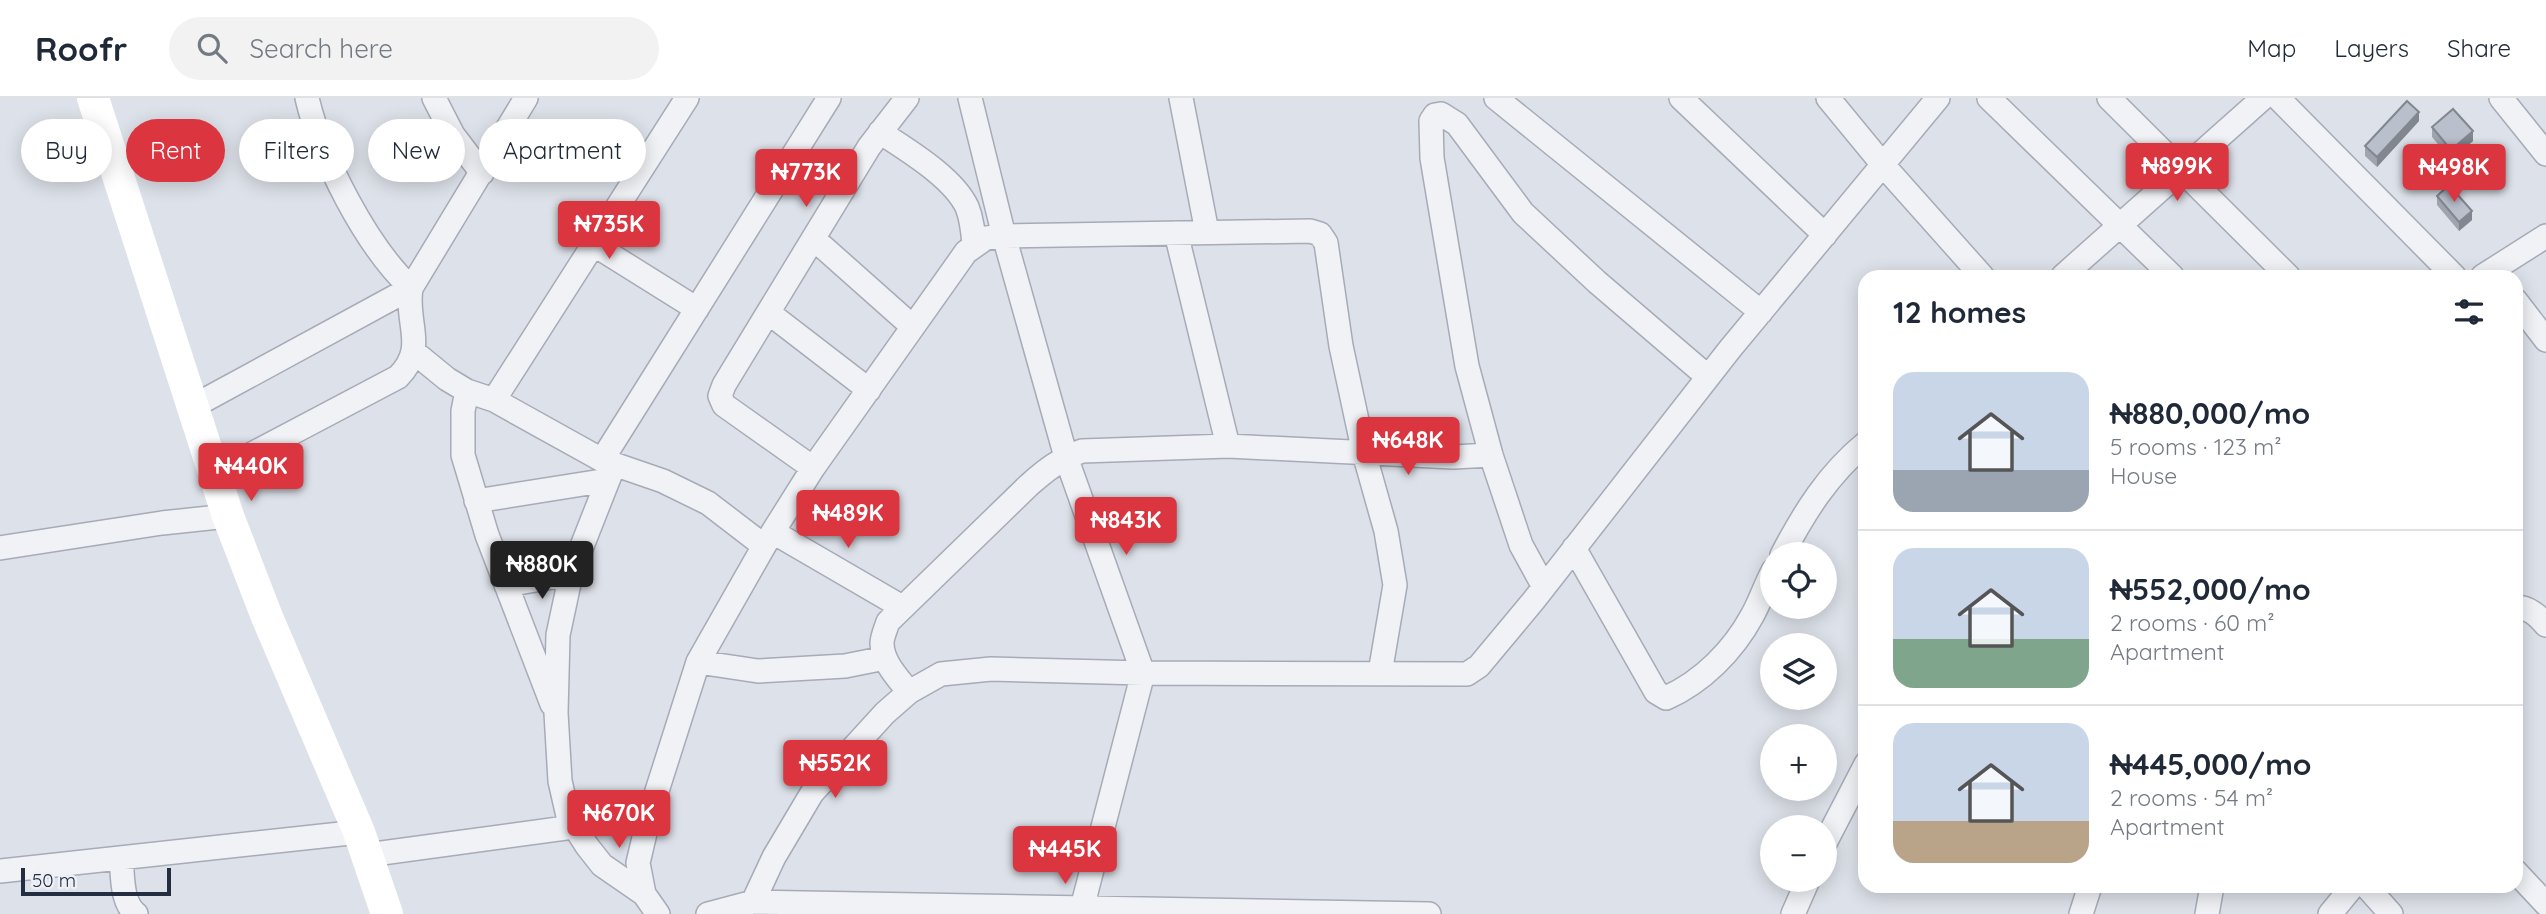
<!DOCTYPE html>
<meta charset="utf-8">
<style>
body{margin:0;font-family:Quicksand,sans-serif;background:#f2f2f3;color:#1f2937;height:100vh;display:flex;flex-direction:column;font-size:26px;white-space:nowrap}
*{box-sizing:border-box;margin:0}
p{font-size:23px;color:#747a83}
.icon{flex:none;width:38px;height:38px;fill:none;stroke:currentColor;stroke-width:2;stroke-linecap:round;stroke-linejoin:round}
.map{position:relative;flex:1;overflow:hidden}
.details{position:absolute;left:1858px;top:172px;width:665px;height:623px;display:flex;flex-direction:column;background:#fff;border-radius:21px;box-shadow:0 4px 18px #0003}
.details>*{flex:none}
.guide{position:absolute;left:21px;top:21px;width:665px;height:63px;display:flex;gap:14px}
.buttons{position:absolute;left:1760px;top:444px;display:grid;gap:14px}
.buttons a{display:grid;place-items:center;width:77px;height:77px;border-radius:50%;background:#fff;box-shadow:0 4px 18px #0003;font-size:35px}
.scale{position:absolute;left:21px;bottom:18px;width:150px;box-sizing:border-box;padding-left:7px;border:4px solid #252d41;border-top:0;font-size:19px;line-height:24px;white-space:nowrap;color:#252d41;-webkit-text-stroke:5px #edf0f6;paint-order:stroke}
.price{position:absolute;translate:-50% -60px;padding:0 16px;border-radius:7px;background:#db3540;color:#fff;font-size:23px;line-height:46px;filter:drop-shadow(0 2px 4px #0008)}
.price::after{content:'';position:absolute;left:50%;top:42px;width:21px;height:16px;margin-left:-10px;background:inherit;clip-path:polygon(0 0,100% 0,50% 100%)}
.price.active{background:#222;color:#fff}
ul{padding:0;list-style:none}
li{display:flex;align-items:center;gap:21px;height:175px;padding:0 35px}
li+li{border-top:2px solid #e0e1e3}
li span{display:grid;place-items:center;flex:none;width:196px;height:140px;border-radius:21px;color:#555}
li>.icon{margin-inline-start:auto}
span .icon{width:84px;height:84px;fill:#fffc;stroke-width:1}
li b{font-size:30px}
h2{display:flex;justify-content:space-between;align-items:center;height:84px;padding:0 35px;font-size:30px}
.chip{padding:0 24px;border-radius:32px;background:#fff;box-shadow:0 4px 18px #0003;font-size:24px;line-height:63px}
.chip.active{background:#db3540;color:#fff}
header{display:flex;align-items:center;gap:42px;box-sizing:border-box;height:98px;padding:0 35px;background:#fff;border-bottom:2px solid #e0e1e3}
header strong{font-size:33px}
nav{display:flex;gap:38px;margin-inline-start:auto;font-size:24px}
.search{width:490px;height:63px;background:#f2f2f3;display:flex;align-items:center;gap:18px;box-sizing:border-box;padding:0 24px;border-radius:38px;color:#747a83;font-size:26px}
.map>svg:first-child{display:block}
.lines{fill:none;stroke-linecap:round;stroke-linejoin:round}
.street-casing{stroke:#a6abb7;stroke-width:26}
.street{stroke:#f0f2f6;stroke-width:23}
.secondary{stroke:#fff;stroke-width:32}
.wall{fill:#a0a4af}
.shaded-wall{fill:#82868f}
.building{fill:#babfcc;stroke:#82868f;stroke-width:2}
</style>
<header>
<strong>Roofr</strong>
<div class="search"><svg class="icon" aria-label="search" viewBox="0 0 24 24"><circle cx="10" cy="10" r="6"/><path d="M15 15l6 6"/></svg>Search here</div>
<nav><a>Map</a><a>Layers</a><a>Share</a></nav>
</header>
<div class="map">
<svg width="2546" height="816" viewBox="0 0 2546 816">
<rect width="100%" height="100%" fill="#dde1e9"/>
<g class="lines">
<g class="street-casing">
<path id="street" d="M307 0C321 60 366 148 411 190
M434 0 453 37 482 75
M970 0 1004 138 1066 359 1143 575 1082 810
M1181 0 1207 134
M1496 0 1761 214
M1681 0 1825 137
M1828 0 1884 68 1982 178
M1989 0 2172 178
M2109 0 2288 178
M2278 0 2454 178
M2501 0 2546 56
M880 34C907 52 953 79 967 109 972 121 973 134 974 147
M1176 135 1228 348
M814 141 913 229
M593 146 697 211
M2063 178 2263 0
M2483 178 2546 138
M2516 203 2546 242
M769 215 869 292
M414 254 447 281 467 293 494 302 602 362 663 383 708 405 764 448
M467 293 463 313V357L487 437 552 606
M494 302 687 0
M192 309 411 190
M602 362 829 0
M614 367 571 476 558 537 556 615 560 683 568 718 587 748 602 767 644 796 658 816
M813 370 724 307 720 298 724 287 869 49 907 0
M214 376 398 279C428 249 405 226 411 190L526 0
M476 403 608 382
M773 434 902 509
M0 450 162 425 228 418
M1574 450 1656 594 1666 600C1702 584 1733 553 1752 518 1760 504 1765 488 1773 473
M1782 457C1804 415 1828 376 1866 345
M506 487 571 476
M1544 489 1521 447 1491 357 1467 268 1432 60 1431 23 1435 17 1441 16 1457 26 1523 115 1597 184 1708 279
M2516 509C2529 509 2538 518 2546 527
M698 564 758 573 845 568 885 560
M909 594C898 580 882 564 882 545 882 539 886 530 888 524L1029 387C1046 372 1060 361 1082 353L1228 348 1453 359 1491 357
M1825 745 1866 666
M367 757 573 729
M121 760C123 778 121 804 136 816
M0 773 359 734
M2516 774 2546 806
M2366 788 2391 816
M644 796 638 765 649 718 698 564 764 448 813 370 966 154 986 140 1004 138 1310 133 1320 136 1326 145 1341 248 1364 355 1386 433 1395 487 1380 575
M753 804 774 759 812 695 885 615 909 594 941 576 991 571 1143 575 1467 576 1479 568 1534 502 1730 251 1938 0
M708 816 753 804 1429 816
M1793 816 1808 782
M2081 816 2090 788
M2207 816 2212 788
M2330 816 2353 788"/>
</g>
<use href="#street" class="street"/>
<path class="secondary" d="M93 0 228 418 267 519 359 734 387 816"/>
</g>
<path class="wall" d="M2419 23 2377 69 2365 58V48Z
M2432 29 2473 43 2451 62 2432 39Z
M2437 98 2472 122 2459 133 2437 107Z"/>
<path class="shaded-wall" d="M2419 14V23L2377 69V59Z
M2473 33V43L2451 62V52Z
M2472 113V122L2459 133V124Z
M2519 273V282L2516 284V275Z"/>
<path class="building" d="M2407 3 2419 14 2377 59 2365 48Z
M2453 11 2473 33 2451 52 2432 29Z
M2449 87 2472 113 2459 124 2437 98Z"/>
</svg>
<div class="buttons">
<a><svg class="icon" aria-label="locate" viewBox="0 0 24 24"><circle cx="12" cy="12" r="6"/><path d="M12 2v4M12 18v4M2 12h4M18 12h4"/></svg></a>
<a><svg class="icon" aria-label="layers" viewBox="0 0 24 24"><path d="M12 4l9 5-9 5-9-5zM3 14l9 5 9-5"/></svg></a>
<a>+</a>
<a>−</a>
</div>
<div class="scale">50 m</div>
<b class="price" style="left:2177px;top:105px">₦899K</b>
<b class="price" style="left:2454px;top:106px">₦498K</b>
<b class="price" style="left:806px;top:111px">₦773K</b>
<b class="price" style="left:609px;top:163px">₦735K</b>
<b class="price" style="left:1408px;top:379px">₦648K</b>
<b class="price" style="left:251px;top:405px">₦440K</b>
<b class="price" style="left:848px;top:452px">₦489K</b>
<b class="price" style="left:1126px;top:459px">₦843K</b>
<b class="price active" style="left:542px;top:503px">₦880K</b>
<b class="price" style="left:835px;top:702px">₦552K</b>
<b class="price" style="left:619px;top:752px">₦670K</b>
<b class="price" style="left:1065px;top:788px">₦445K</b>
<div class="guide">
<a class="chip">Buy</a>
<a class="chip active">Rent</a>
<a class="chip">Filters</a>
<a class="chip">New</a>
<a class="chip">Apartment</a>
</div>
<section class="details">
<h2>12 homes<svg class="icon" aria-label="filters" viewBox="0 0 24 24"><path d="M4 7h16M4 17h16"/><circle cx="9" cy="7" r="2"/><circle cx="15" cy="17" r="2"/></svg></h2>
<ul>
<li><span style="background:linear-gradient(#c9d6e8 70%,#9aa5b1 0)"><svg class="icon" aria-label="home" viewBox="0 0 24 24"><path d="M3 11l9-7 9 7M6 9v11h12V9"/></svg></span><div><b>₦880,000/mo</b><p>5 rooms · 123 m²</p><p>House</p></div></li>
<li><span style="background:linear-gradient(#c9d6e8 65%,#7fa58c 0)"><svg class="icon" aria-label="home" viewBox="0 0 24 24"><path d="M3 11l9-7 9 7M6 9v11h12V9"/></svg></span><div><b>₦552,000/mo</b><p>2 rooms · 60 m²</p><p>Apartment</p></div></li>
<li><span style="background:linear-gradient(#c9d6e8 70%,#b9a48a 0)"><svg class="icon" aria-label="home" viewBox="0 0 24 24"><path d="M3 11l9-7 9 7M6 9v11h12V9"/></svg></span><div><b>₦445,000/mo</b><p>2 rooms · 54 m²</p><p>Apartment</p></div></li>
</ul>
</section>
</div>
